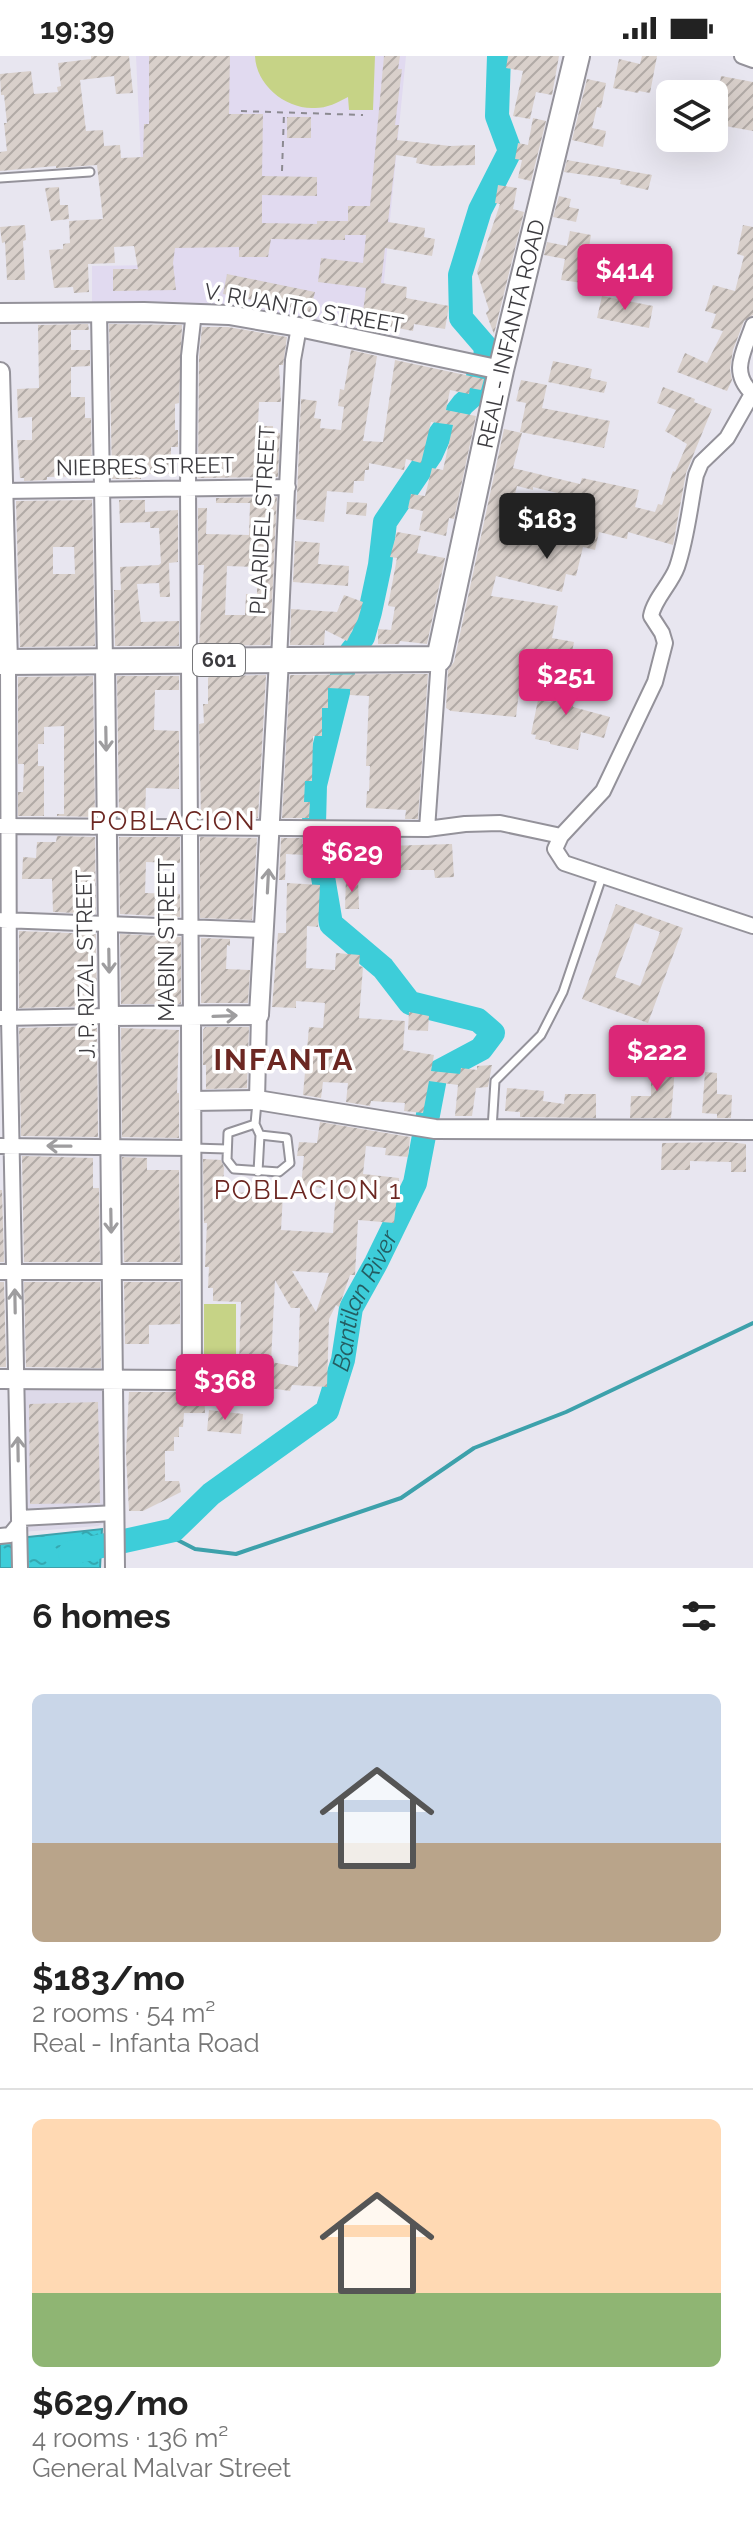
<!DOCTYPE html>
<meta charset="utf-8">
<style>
body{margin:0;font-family:Raleway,sans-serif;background:#f2f2f2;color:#222;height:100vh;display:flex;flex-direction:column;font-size:30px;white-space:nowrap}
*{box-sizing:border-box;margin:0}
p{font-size:26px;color:#767676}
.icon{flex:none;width:44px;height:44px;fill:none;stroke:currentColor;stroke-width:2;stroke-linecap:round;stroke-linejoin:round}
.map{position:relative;height:1512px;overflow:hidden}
.drawer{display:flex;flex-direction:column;background:#fff;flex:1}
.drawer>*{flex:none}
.buttons{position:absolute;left:656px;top:24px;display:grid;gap:16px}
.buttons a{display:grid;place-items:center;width:72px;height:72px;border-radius:12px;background:#fff;box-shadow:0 8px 32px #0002;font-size:40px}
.price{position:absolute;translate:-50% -68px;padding:0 18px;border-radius:8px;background:#db2777;color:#fff;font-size:26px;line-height:52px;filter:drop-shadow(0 2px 4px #0008)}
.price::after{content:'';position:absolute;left:50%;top:48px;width:24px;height:18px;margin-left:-12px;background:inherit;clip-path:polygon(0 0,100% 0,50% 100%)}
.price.current{background:#222;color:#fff}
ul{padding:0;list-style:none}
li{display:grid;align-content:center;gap:16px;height:424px;padding:0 32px}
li+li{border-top:2px solid #e0e0e0}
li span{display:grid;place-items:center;height:248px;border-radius:12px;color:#555}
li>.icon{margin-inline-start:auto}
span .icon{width:144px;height:144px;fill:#fffc;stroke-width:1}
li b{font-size:34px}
h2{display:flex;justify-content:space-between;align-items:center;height:96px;padding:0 32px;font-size:34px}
.status{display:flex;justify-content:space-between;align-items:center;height:56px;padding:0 40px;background:#fff;direction:ltr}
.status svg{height:22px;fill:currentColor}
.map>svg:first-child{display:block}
.built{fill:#ddd9e9}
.education{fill:#e1daf0}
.park{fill:#c6d386}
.water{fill:url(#water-ripples);stroke:#3da1ab;stroke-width:2}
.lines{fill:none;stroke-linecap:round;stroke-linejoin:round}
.stream{stroke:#3da1ab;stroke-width:4}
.river{stroke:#3dcdd9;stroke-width:24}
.building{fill:url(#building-hatch);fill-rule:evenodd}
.service-casing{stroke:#94929a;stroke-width:11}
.minor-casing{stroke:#94929a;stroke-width:18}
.tertiary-casing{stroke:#94929a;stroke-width:22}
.primary-casing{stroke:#94929a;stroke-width:28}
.path{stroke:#8c8a91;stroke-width:2;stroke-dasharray:6 6;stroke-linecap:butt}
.service{stroke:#fff;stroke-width:7}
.minor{stroke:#fff;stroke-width:14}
.tertiary{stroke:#fff;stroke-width:18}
.primary{stroke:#fff;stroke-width:24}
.oneway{stroke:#9e9d9f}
.labels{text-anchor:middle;stroke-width:7;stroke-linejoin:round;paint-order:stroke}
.shield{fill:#fff;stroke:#767679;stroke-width:2}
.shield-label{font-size:20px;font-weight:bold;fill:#3c3b3f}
.street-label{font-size:22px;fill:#3c3b3f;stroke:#fff}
.water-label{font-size:24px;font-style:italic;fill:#245d62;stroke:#fff}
.quarter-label{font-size:26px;letter-spacing:2px;fill:#6c2722;stroke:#fff}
.district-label{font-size:30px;font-weight:bold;letter-spacing:2px;fill:#6c2722;stroke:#fff}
</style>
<div class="status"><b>19:39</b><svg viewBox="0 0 49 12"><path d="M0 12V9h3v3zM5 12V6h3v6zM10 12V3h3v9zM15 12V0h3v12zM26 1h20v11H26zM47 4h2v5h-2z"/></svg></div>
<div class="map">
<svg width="753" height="1512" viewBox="0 0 753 1512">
<defs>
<pattern id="water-ripples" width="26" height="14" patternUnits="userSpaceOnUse" patternTransform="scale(2)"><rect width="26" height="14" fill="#3dcdd9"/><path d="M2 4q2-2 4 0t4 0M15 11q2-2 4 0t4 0" fill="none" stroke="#34a8b1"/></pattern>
<pattern id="building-hatch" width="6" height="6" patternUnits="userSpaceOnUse" patternTransform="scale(2)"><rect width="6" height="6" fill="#d9d0cb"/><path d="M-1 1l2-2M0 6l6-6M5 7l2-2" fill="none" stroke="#b1aaa6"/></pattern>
</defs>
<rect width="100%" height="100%" fill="#e8e6f0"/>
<path class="built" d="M106 1332V1466L98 1470 22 1476 19 1333Z"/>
<path class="education" d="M136 0H406L379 276 216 248 92 247V210L153 209 142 130Z"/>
<path class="park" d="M255 0H375L373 54H349L348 41C337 47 325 53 312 52 284 52 256 28 255 0Z
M204 1248H236V1304H204Z"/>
<path class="water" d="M102 1473 100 1512H0V1484Z"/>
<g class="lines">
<path class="stream" d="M164 1477 195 1493 236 1498 401 1442 474 1392 566 1356 753 1267"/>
<g class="river">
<path d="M485 303 486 291 461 262 460 219 480 154 510 95 497 60 499 0"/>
<path d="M351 596 363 581 370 556 380 509 385 466 431 398 440 378 463 348 472 340 479 318"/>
<path id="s1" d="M70 1497 174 1474 211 1438 327 1355 343 1304 351 1252 376 1207 415 1127 436 1017 481 993 493 977 478 964 410 947 383 912 331 868 314 768 315 729 344 612"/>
</g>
</g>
<path class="building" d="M91 0H129L133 37 116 38 114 20 80 24 86 75 103 74 104 90 120 89 121 102 143 101 144 68H149V0H230L229 58H263L262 120 317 121V140L262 139V167L317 168V165H348V150H370L384 0H400L398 13H402L395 69H399L397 84 450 90 475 89V109L433 110 416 107 417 102 396 99 388 166 425 172 424 181 435 183 432 200 385 192 381 227 407 231 406 242 449 250 445 273 414 268 413 275 377 268 376 275 361 272 366 232 318 226 321 202 363 207 366 179H345V184L271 183 268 201H239V191L175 192 173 207 176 234 113 235V213H138L134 190 114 191 115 207 88 208 89 236 74 237 73 231 54 232 49 194 63 193V188L70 187 69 165 103 163 97 109 56 112V110L0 115V96L7 95 4 67H7L4 39H1L0 18 31 15 34 38 58 36 57 31 61 30 58 7 91 3Z
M508 0H559L552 39 536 36 530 63 513 60 523 15 506 12Z
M642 0H657L650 37 639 35 638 37 613 32 619 3 640 8Z
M721 20 753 26V75L714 68Z
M587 23 606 27 601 52 597 51 592 72 606 75 603 91 572 84Z
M287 61H311V82H287Z
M533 62 546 65 531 125 518 122 522 104 515 103 518 87 528 89Z
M567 104 652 119 648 134 620 128 621 124 564 116Z
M498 129 517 132 513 153 524 156 494 278 486 257 489 254 477 216 500 148 495 147Z
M59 131 60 149H68L69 163 51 165 45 132Z
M559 140 571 143 569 151 579 153 576 166 553 161Z
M25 169 26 184 23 185 25 224H7L5 186 2 187 0 171Z
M743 169 753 171V259L744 265 733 294 730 313 732 324 727 335 677 316 685 297 707 307 723 275 711 272 716 258 705 255 713 229 735 235 744 200 737 198Z
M570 175 591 179 583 227 561 224 565 203 544 199 547 186 567 190Z
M227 218 315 236 310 256 223 238Z
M602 240 653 250 649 272 597 262Z
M88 268 89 274H71V294H90V310L71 311V341H85V362H91L92 420 47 421V424L24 425V422H20L17 384H32V361L18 362 17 333 39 332 38 269Z
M109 268 182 269 179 347 175 348V374H178V391H171V418H141V423H112Z
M202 271H228L287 281 283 309H279L281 346H259L258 370H273V377H280L278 421 198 422 199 301Z
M351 294 377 300 363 385 383 386 395 304 484 323 481 334 470 332 469 338 450 334 446 354 476 360 454 463 449 462 446 480 419 474 423 455 408 452 411 438 425 440 432 412 443 414 453 369 431 366 421 407 406 403 404 414 369 407V414H365L364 425H354L353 437 327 435 324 466 296 463 301 343 317 345 314 362 321 363 320 372 341 374 344 351 338 350 340 333 344 334Z
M553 305 592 313 590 322 607 326 604 337 548 326Z
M521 324 547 329 542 352 610 365 604 392 520 376 526 347 516 345Z
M663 331 695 343 694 346 712 353 686 417 673 489 628 476 627 483 599 476 595 494 583 491 576 520 566 518 562 536 496 520 491 540 558 550 552 582 574 586 569 610 523 601 516 661 451 655 446 652 448 614 454 606 504 373 522 377 513 412 580 428 582 422 639 434 635 451 655 456 658 448 662 449 673 415 675 416 687 388 665 375 676 354 657 347ZM517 430 533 434V431L573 441 565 474 509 462Z
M277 441 270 589 199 590 204 509H198V452H207L206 478 249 479 250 447H216V442ZM227 510 257 511V538H246L245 559H225Z
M92 444 95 590 20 591 16 445ZM53 491H74L75 518H53Z
M119 444H145V456L178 454V506L169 507 170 541H160L159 527 137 528 141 566 179 565V590H115L114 534H121L120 511 159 509 161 507 159 472H150V466L120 467Z
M347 446 367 447 366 460 346 458Z
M397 476 421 480 417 497 445 502 427 588 400 585 399 588H378V573L391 574 395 551 388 550 397 502 390 501Z
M295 485 320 487 318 508 349 510 348 530 293 526Z
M344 539 363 546 358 563 347 585 325 574 324 589H290L291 553 337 556Z
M559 614 577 617 573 651 610 661 604 682 581 676 578 694 550 688V686L535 683 536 679 531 678 538 644 551 646Z
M396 618H428L418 763H405L406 754 366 752 367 735H369L370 710H366L369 640 350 639V633L328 632V652H322V680H313L312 725H305L304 746H310L309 762H282L290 619Z
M266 619 258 762 201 761 199 668 204 667 203 648H208V622L210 620Z
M93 620 95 761 57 760V758H64V670L44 671V688H38V710H44V760H18V736H23L24 708H18V621Z
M117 620H179V634H155L154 674 179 675V733L146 732 145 761H119Z
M57 780 95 781 96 858 53 856 52 823H22L23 801 36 802 37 786H56Z
M119 781H180V807L146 806 145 837 180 838V861L120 858Z
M200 781 257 782 252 864 200 862Z
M281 782H302V788H328V783H351V791L452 788 454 821 435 822 434 814H398V816H378V820H359V802L286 798 285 824H279Z
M346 822H358L359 853H345Z
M287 827 320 829 318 871 307 870 306 912 335 914 336 897 360 899 359 910 363 911 359 962 405 965 403 994 434 999 431 1015 460 1018 461 1012 477 1014V1010L492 1009 488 1031 476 1032 472 1060H455L458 1029 429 1025 423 1057 404 1055 405 1047 371 1045 370 1050 346 1046 348 1027 323 1026 321 1042 303 1039 309 971 323 972 325 947 296 945V952L272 951 278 877H286Z
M616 848 683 872 648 967 582 943ZM635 867 660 876 640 930 615 921Z
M19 875 96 878 97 950 19 952Z
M120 878 181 881V948H121Z
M201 882 230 883V890L227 889 226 913 250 914 248 947H201Z
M409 956 429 960 428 975 408 974Z
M97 970 98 1081 21 1080 19 972Z
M205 971H249L247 1032 206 1033V1009H203V974Z
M121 972 179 974 177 1037H179V1082L122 1081Z
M661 997 676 998 671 1062H630L631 1040H651V1023L660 1024Z
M705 1016 717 1017V1038L732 1039 731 1062H717V1058L702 1057Z
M507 1032 544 1035 543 1045 564 1048 565 1038H596V1062L520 1061V1056L505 1055Z
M320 1066 410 1081 408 1101 385 1099 386 1092 366 1090 363 1118 399 1122 394 1167 358 1164 355 1219H350L339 1251 336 1249 329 1263 327 1331 292 1329 290 1335 242 1328V1325L203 1323 204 1308 239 1309 241 1246 213 1245V1232H208L209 1211H205L207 1167H204L203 1103 221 1104 224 1111 223 1136 283 1138 281 1174 333 1177 336 1133 301 1130 304 1100H297L299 1086 317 1087ZM292 1215 329 1217 316 1256 301 1230ZM275 1224 291 1252H300L298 1311 271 1306Z
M729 1086 746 1088V1116H731V1106L690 1105V1114H661L662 1087Z
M22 1100 93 1102V1132H99L100 1206H24Z
M122 1101 147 1102V1114H179L180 1206H124Z
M0 1134H2L4 1206H0Z
M0 1226H4L6 1311H0Z
M24 1226H100L101 1312 26 1311Z
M124 1226H180V1268L149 1269V1288H125Z
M202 1327H204L205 1357H184L183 1371H179V1381H174V1395H165V1425H179L181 1436 143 1455H129L126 1398 129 1336H182Z
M98 1346 100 1447 30 1448 29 1348Z
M209 1354 243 1358 241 1378 207 1375Z"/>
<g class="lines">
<g class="service-casing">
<path id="service" d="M0 122 90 116
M257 1046 255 1068 260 1079 258 1116
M255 1068 228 1077 227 1104 234 1113 279 1116 290 1107 287 1082 260 1079
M492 1073 495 1025 541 979 563 936 602 821
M193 1092 227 1093"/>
</g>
<g class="minor-casing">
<path id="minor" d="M742 0 753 4
M99 256 105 605
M753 269C744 296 729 316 753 338
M752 338 727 382 701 407 696 419C690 449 687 482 677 511 671 528 654 543 651 560L662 577 665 587 655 626 603 735 561 780 555 793 564 807 753 870
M2 435 288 431
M279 604 293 304 299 271
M8 606 9 961 20 1512
M0 770 427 773 465 768 500 767 561 780
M427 773 439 603
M2 864 265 874
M191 961 188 431 189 300 194 256
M0 962 109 960
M257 1044 259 959
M0 1090 193 1092
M0 1216H193
M19 1462 116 1457
M0 1480 10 1479 19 1468"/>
</g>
<g class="tertiary-casing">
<path id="tertiary" d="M0 257 144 256 229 259 299 271 501 314
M0 316 8 606
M105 605 115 1512
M109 960 259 959 279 604
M192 1045 257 1044 435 1073 753 1074
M0 1323 182 1324 192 1320 191 961"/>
</g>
<g class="primary-casing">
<g id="primary">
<path id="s2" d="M0 606 439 603 501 314 577 0"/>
</g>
</g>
<path class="path" d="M241 55 363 59
M282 115 284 57"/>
<use href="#service" class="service"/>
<use href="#minor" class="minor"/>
<use href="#tertiary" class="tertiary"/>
<use href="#primary" class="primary"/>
</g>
<defs><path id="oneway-shaft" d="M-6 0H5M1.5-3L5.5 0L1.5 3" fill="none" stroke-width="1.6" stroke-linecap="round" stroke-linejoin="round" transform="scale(2)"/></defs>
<g class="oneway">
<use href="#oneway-shaft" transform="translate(106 683) rotate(89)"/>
<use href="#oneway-shaft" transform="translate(268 825) rotate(-87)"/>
<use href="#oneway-shaft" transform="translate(109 905) rotate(89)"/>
<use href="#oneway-shaft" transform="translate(225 960) rotate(-2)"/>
<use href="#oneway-shaft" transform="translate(59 1090) rotate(-179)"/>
<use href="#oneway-shaft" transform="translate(111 1165) rotate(89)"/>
<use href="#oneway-shaft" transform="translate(15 1245) rotate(-91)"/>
<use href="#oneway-shaft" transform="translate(18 1393) rotate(-91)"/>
</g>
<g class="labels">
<rect class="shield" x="193" y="588" width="52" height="32" rx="6"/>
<g class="shield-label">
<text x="219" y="611">601</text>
</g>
<g class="street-label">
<text transform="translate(304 252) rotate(10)" y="8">V. RUANTO STREET</text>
<text dy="8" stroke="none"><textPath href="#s2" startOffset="772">REAL - INFANTA ROAD</textPath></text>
<text transform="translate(145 410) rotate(-1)" y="8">NIEBRES STREET</text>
<text transform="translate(262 464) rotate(-87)" y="8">PLARIDEL STREET</text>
<text transform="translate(166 884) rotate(-90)" y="8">MABINI STREET</text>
<text transform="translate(85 908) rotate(-91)" y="8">J. P. RIZAL STREET</text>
</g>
<g class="water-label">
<text dy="8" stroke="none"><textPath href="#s1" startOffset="418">Bantilan River</textPath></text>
</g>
<g class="quarter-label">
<text x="173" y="774">POBLACION</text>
<text x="308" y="1143">POBLACION 1</text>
</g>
<g class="district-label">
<text x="284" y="1014">INFANTA</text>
</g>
</g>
</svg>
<div class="buttons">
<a><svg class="icon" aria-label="layers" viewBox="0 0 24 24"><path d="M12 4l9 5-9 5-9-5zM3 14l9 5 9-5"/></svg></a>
</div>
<b class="price" style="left:625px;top:256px">$414</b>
<b class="price current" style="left:547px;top:505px">$183</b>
<b class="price" style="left:566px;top:661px">$251</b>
<b class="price" style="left:352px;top:838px">$629</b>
<b class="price" style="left:657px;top:1037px">$222</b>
<b class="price" style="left:225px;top:1366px">$368</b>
</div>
<section class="drawer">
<h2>6 homes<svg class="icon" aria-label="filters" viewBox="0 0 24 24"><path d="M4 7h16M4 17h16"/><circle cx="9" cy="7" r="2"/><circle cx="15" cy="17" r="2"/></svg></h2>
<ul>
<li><span style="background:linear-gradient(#c9d6e8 60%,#b9a48a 0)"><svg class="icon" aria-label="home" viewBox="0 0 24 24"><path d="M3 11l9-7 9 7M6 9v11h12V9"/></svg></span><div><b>$183/mo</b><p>2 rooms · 54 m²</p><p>Real - Infanta Road</p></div></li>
<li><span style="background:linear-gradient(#ffd9b3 70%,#8fb573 0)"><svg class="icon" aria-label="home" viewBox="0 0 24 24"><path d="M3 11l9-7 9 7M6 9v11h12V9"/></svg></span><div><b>$629/mo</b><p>4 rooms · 136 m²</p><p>General Malvar Street</p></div></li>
</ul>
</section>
